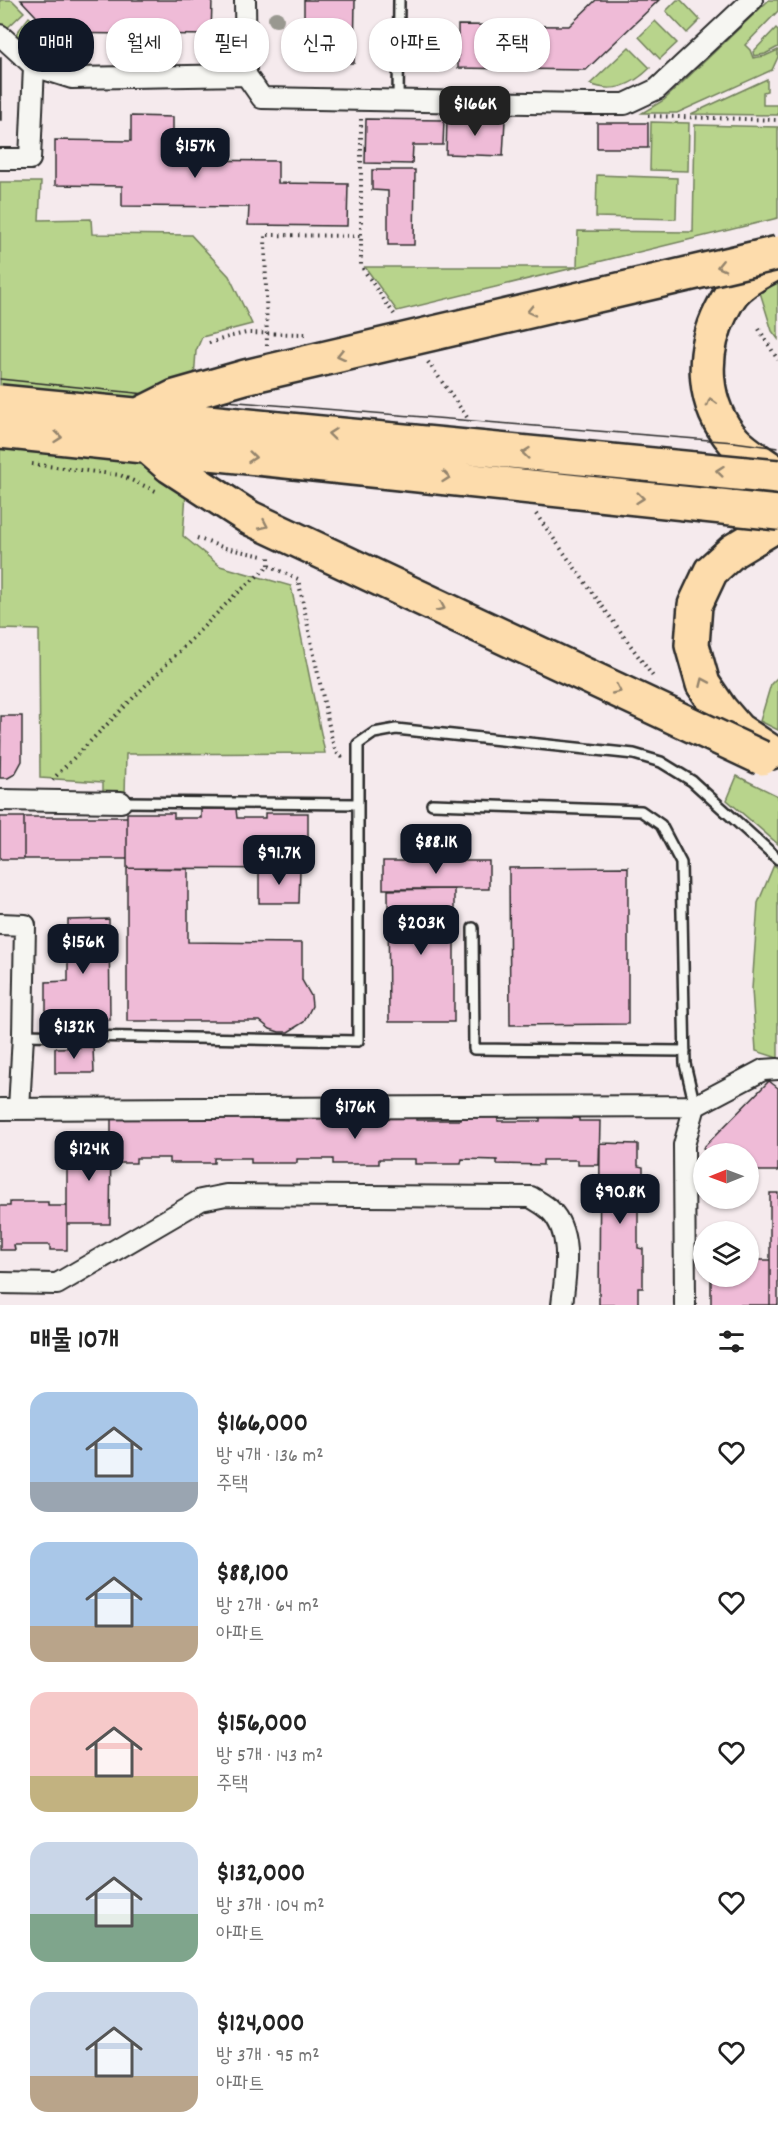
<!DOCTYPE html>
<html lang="ko">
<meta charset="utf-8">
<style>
body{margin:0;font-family:Dekko,"Poor Story",sans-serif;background:#f2f2f2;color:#222;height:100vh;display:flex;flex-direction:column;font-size:22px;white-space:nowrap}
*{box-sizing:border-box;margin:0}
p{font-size:20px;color:#767676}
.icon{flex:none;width:33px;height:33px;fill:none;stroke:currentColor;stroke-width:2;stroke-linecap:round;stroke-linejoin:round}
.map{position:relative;height:1305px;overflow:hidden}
.details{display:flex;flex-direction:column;background:#fff;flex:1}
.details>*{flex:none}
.hud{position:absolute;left:18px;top:18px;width:742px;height:54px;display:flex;gap:12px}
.needle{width:39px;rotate:269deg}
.fabs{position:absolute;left:693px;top:1143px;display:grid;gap:12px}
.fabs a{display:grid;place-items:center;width:66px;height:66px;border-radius:50%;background:#fff;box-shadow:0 2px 4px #0004;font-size:30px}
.price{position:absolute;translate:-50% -51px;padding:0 14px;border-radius:12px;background:#111827;color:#fff;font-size:20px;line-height:39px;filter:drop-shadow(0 2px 3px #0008)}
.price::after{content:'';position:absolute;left:50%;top:36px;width:18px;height:14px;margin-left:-9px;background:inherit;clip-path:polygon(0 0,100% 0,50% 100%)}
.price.current{background:#222;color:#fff}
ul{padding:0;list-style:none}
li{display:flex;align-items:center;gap:18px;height:150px;padding:0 30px}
li span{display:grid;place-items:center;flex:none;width:168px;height:120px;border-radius:18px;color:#555}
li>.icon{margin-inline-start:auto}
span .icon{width:72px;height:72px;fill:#fffc;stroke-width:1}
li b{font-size:26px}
h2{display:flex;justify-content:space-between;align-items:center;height:72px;padding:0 30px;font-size:26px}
.chip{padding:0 21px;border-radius:24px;background:#fff;box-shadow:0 2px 4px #0004;font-size:21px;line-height:54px}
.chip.current{background:#111827;color:#fff}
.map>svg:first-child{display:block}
.green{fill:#b8d48c;stroke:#72805c;stroke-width:1.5}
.building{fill:#efbbd7;stroke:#2b2b2b;stroke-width:1.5}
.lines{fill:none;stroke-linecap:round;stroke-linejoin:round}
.lane-casing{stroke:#2b2b2b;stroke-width:14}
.street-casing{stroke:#2b2b2b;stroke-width:24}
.highway-casing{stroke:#2b2b2b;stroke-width:38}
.path{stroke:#2b2b2b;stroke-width:4;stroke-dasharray:1.5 4.5;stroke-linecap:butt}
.lane{stroke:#f6f6f2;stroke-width:9}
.street{stroke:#f6f6f2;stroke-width:20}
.highway{stroke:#fddcac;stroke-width:33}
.tram{stroke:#2b2b2b;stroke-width:1.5}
.highway-bridge-casing{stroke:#2b2b2b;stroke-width:38;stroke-linecap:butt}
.path-bridge{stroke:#2b2b2b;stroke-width:4;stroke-dasharray:1.5 4.5;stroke-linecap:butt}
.highway-bridge{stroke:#fddcac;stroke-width:33}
.tree{fill:#999890}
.oneway{stroke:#94846c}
</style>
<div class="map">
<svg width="778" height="1305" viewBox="0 0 778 1305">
<rect width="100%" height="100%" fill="#f5eaed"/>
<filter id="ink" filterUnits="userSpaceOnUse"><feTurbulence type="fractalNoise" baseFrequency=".0167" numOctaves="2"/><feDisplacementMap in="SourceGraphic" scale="12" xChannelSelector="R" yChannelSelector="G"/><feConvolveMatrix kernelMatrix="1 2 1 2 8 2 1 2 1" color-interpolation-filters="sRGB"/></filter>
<g filter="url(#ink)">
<path class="green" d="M0 0H12L24 12 2 33 0 31Z
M677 0H681L700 20 687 33 666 11Z
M769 0H778V11L745 45 750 50 753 58 765 56 778 50V57L772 70 677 113H642L664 100Z
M29 17C48 34 53 40 79 40L82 43V59L79 61C41 61 40 64 16 34Z
M655 21 677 43 660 59 639 37Z
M776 28 778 30V47L765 54 754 56 753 52Z
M629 47 650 68C634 84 613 94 590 84Z
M767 79V91L763 92V105H778V115L691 114Z
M651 122 689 123 688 171 650 170Z
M695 125 778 127V218L397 311 365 267H577L578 231 693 232Z
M597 175 677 178 676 219 596 217Z
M0 182H41L39 220 91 219 92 234 191 235 229 276 252 324 202 337 196 351 183 536 220 566 291 586 325 753 126 754 125 795H103V782L40 778 39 630 0 629Z
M778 278V339L772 331 759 289Z
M778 677V730L760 721 771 684Z
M737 776 778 796V844L727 800Z
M774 865 778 868V1058L756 1051 752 989 758 903Z"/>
<path class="building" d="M21 0H212L211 35 52 33Z
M304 0H355L354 63H304Z
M596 0H659L586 70 458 68V25L569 26Z
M0 58H1V120H0Z
M131 116 173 117V160L278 161V183L348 184 347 226 248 225 249 207 122 206V186L55 185V140L131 141Z
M366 119 444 120 443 145H413L412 164 365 163Z
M447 119 505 120 503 156 446 154Z
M597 123H648V148H597Z
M372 170H415L414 245H388V191L372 190Z
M1 716H22V761L15 774 8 778H0Z
M201 809H236L237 818H265V813H308V869L127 868V813H174V818H201Z
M0 817H24V859H0Z
M24 817H127V859H24Z
M383 861H489V889H383Z
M628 867V1024L510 1025 509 868Z
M127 868 188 869V942L302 943V980L311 996 312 1006 304 1022 288 1032H279L270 1029 260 1021H127Z
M259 869H300L299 903H259Z
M454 889V1022H389L388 890Z
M109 919 110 1020 46 1021V982L68 981V920Z
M93 1047 94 1073H55V1048Z
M769 1081 778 1088V1171H748V1154H708L703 1148Z
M133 1115 171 1116V1119H213V1116H252V1119L295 1120V1116H336V1120H378V1117H416V1120H461V1117H498V1121H540V1117L579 1118V1121H600L599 1165H578V1160H543V1165L497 1164V1160L462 1159 461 1164H415V1159H379V1164H333V1159H297V1163H251V1158H214V1163H169V1158H136V1163H111V1119H133Z
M67 1141H111L110 1224H67Z
M600 1143 638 1144V1166L643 1167V1208H638V1248L643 1249V1288H638V1305H599Z
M770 1193H778V1305H770Z
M10 1202H48V1206H67V1250H50V1245H14L15 1250H0V1206H10Z
M748 1260H770V1305H711V1276H748Z"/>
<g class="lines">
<g class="lane-casing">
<path id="lane" d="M398 101 399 0
M121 802 358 804
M432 804 641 811 661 825 681 863 685 1064 695 1106
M473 928 474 1049 685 1051
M23 1035 358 1041V744L374 733 396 729 634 754 661 762 692 781 778 859"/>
</g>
<g class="street-casing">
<path id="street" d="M245 0 246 75 262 98 585 104H625L657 89 752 0
M0 35 34 66 72 78 246 75
M0 159H30L34 66
M0 800 121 802
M0 924 25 925 23 1035 19 1109
M0 1109 695 1106
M0 1283 57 1284 201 1200 226 1195 531 1197C537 1201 545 1205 550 1210 574 1233 565 1276 562 1305
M685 1305 684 1145 695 1106 763 1070 778 1069"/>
</g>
<g class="highway-casing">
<path id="highway" d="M778 262C765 269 750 276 739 286 731 292 725 304 721 312 700 354 702 405 734 441 746 454 764 464 778 474
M771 752 738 730 720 709 703 684 692 645 695 605 711 571 733 551 778 524"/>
</g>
<path class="path" d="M648 116 778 120
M361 119V266L396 317
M759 329 778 360
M209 343 232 336
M267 346 265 235 361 236
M428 362 469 420
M536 514 654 678
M197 538 225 548
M269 566 298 579 332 740 336 752 343 758
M52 780 234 596 269 566V555"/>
<use href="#lane" class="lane"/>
<use href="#street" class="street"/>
<use href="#highway" class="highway"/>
<path class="tram" d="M0 379 175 397 734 442 778 448
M0 448 778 530"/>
<g class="highway-bridge-casing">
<path id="highway-bridge" d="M0 402 778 477
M141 414 175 397 245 377 778 253
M0 431 778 513
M146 445 170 466 250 518 762 758"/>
</g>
<path class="path-bridge" d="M232 336 246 333 306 334
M32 464 120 475 158 492
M225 548 263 556"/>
<use href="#highway-bridge" class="highway-bridge"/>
</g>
<g class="tree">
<circle cx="276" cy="19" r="8"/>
<circle cx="41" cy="57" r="8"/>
</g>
<defs><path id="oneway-chevron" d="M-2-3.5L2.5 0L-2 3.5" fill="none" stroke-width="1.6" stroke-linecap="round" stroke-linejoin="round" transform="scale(1.5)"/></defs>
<g class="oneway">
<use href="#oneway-chevron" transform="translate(721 266) rotate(167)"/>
<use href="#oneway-chevron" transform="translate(531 311) rotate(167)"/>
<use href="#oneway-chevron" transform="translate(341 355) rotate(167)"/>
<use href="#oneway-chevron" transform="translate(711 402) rotate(-106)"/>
<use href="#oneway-chevron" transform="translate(332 434) rotate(-174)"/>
<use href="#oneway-chevron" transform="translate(58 437) rotate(6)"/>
<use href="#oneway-chevron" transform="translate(526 453) rotate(-174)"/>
<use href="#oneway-chevron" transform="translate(252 457) rotate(6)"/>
<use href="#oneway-chevron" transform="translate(720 471) rotate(-174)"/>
<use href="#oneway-chevron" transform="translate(446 477) rotate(6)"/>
<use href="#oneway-chevron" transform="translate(640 498) rotate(6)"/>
<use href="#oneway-chevron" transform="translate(264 525) rotate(25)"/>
<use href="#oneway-chevron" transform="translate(441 607) rotate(25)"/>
<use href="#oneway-chevron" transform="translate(704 682) rotate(-114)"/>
<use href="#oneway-chevron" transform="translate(617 690) rotate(25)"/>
</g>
</g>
</svg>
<div class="fabs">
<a><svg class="needle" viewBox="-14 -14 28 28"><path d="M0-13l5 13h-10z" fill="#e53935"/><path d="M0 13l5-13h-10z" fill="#767676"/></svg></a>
<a><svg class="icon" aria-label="layers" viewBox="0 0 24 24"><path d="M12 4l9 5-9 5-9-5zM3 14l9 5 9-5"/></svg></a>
</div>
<b class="price current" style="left:475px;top:137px">$166K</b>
<b class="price" style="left:195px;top:179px">$157K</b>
<b class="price" style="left:436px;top:875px">$88.1K</b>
<b class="price" style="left:279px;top:886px">$91.7K</b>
<b class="price" style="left:421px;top:956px">$203K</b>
<b class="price" style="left:83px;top:975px">$156K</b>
<b class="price" style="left:74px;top:1060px">$132K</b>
<b class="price" style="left:355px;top:1140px">$176K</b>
<b class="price" style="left:89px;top:1182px">$124K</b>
<b class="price" style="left:620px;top:1225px">$90.8K</b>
<div class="hud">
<a class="chip current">매매</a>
<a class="chip">월세</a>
<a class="chip">필터</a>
<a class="chip">신규</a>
<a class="chip">아파트</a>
<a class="chip">주택</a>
</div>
</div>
<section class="details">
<h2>매물 10개<svg class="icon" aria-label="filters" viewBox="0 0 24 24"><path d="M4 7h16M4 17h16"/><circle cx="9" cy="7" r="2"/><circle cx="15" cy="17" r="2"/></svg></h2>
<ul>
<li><span style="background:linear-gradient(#a9c7e8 75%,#9aa5b1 0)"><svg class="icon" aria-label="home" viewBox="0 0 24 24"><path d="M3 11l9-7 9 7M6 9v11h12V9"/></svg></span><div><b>$166,000</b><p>방 4개 · 136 m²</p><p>주택</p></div><svg class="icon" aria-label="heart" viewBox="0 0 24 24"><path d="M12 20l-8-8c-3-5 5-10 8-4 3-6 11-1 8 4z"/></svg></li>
<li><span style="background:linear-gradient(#a9c7e8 70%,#b9a48a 0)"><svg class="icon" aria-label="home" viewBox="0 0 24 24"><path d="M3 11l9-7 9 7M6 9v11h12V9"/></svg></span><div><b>$88,100</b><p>방 2개 · 64 m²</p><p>아파트</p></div><svg class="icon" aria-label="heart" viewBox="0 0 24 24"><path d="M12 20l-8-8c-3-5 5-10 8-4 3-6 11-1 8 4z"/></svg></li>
<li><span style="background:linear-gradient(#f6c9c9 70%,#c2b280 0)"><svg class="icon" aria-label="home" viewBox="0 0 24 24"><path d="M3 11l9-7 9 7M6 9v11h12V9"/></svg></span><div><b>$156,000</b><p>방 5개 · 143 m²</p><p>주택</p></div><svg class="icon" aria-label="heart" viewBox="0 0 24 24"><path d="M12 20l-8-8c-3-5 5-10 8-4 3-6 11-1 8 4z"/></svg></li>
<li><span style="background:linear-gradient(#c9d6e8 60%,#7fa58c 0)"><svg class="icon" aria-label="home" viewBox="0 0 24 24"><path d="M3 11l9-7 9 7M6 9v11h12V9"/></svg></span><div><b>$132,000</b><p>방 3개 · 104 m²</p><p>아파트</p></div><svg class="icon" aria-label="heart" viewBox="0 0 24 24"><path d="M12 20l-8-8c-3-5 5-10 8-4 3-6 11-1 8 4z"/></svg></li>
<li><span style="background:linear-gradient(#c9d6e8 70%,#b9a48a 0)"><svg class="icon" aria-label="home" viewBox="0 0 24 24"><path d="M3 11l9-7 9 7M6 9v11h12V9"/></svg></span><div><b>$124,000</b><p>방 3개 · 95 m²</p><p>아파트</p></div><svg class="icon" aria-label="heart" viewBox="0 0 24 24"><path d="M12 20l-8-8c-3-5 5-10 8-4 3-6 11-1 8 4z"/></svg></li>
</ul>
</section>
